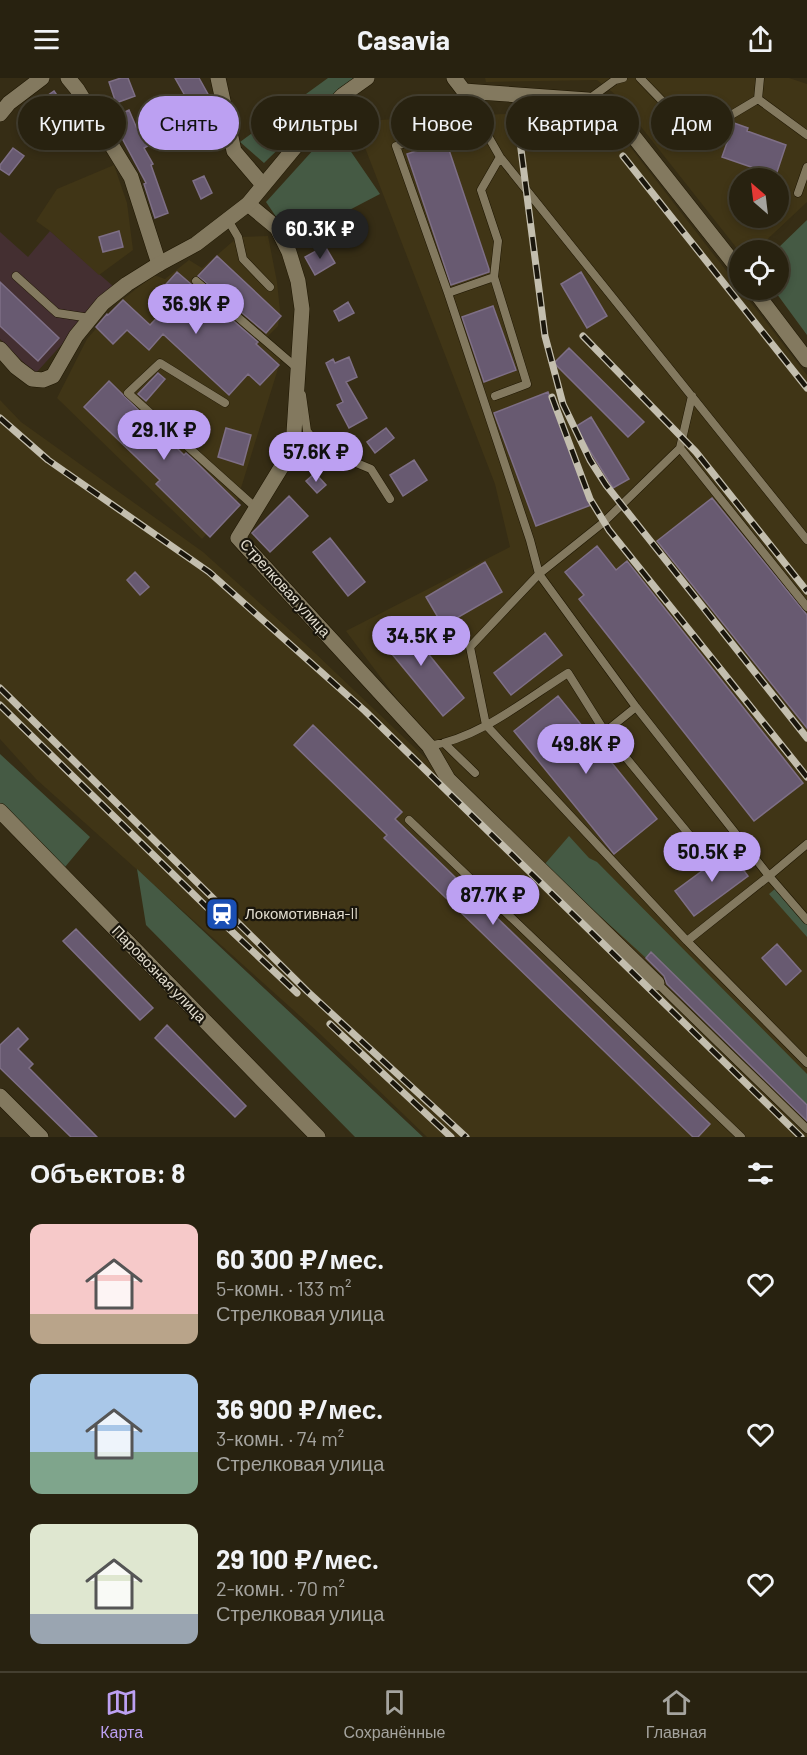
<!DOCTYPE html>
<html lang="ru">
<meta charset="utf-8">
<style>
body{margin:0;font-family:Barlow,sans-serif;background:#302a19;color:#f1f3f6;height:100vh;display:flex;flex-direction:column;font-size:22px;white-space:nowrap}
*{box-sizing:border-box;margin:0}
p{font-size:20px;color:#a5a49f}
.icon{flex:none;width:33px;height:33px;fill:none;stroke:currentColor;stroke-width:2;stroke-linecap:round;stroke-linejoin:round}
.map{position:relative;height:1059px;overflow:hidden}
.drawer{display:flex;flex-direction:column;background:#282210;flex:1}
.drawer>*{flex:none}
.hud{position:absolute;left:18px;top:18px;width:771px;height:54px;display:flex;gap:12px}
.needle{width:39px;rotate:332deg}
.fabs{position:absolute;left:729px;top:90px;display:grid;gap:12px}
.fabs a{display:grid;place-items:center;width:60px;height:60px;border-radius:50%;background:#282210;box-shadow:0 3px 9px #0003,0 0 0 2px #443f30;font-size:30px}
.price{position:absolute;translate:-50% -51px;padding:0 14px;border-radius:21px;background:#bca0f2;color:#111;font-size:20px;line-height:39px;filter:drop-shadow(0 2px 3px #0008)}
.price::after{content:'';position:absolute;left:50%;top:36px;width:18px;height:14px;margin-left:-9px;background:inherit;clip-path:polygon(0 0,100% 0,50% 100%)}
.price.current{background:#222;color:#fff}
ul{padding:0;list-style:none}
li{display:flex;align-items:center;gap:18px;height:150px;padding:0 30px}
li span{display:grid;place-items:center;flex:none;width:168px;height:120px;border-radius:12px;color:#555}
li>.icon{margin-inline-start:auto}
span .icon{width:72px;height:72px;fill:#fffc;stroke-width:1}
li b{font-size:26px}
h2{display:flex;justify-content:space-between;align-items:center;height:72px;padding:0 30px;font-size:26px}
.tag{padding:0 21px;border-radius:27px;background:#282210;box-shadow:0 3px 9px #0003,0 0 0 2px #443f30;font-size:21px;line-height:54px}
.tag.current{background:#bca0f2;color:#111}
header{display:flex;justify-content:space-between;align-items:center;height:78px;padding:0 30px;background:#282210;font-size:27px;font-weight:700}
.menu{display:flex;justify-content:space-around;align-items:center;height:84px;border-top:2px solid #443f30;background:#282210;font-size:16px;color:#a5a49f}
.menu a{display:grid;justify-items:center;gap:3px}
.menu .current{color:#bca0f2}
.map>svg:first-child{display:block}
.commercial{fill:#442f31}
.built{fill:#403516;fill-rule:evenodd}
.forest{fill:#455a44}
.building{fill:#685a71;stroke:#7e6f86;stroke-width:1.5}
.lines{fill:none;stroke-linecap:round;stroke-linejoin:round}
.service-casing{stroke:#1d1500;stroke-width:9}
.minor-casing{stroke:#1d1500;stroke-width:16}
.tertiary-casing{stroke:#1d1500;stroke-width:16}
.service{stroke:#83795f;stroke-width:8}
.minor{stroke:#83795f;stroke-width:15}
.tertiary{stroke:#83795f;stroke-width:15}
.rail-casing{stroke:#c3beae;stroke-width:7}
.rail{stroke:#1a160c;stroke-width:4.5;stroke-dasharray:14;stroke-linecap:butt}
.labels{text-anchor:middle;stroke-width:4.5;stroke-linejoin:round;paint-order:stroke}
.street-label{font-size:15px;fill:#e2ddcf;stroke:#1a160c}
.poi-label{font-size:15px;fill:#e2ddcf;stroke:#1a160c;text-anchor:start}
</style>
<header><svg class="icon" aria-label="menu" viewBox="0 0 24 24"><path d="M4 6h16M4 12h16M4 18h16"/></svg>Casavia<svg class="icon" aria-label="share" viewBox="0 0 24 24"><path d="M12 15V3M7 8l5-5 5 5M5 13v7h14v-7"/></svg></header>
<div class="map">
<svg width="807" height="1059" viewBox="0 0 807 1059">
<rect width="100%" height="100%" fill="#362d15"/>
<path class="commercial" d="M50 153 114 209 35 296 0 261V154L28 179Z"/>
<path class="built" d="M485 0H789L807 6V124L756 172 739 173 616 17 597 2 486 4ZM740 100H778V140H740Z
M592 32 614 48 807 297V1059H427L319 955 36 701 0 661V322L21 344 203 474 316 576 479 731 346 553 510 469 495 406 359 54 379 42Z
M114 87 127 125 133 172 99 197 50 153 36 143 57 111Z
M268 158 277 204 280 233 278 248 263 263 281 281 236 426 202 461 57 320 87 261 118 225 154 197 165 201 189 182 202 190 238 159Z"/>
<path class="forest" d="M328 0H358L331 20 264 85 240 64Z
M334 49 380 116 292 162 266 124Z
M807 142V257L774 212H778V172H776Z
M0 676 90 759 65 789 7 733 0 730Z
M569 758 589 780 597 784 807 996V1027L652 875 646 880 544 787Z
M137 791 423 1059H355L146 847Z
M776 810 807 847V859L769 816Z"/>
<path class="building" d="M121 0H128L135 18 116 25 109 4Z
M175 0H199L214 27 190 40 179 19 184 16Z
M54 13 66 30 45 44 34 27Z
M129 32 138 53 145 50 153 65 144 70 153 86 151 87 168 135 155 140 144 106 146 105 123 62 114 39Z
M734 45 748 50 747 53 786 67 775 100H751L754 90 722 79Z
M446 63 489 191V194L451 207 407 76Z
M13 70 24 78 9 97 0 91V87Z
M204 98 212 115 201 121 193 103Z
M119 153 123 169 103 174 99 159Z
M325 168 335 185 315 197 305 179Z
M217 178 281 238 266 255 198 198Z
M177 194 258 264 256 266 279 287 260 307 248 296 229 317 163 256 149 272 127 252 113 266 96 249 107 236 108 237 123 222 150 247 171 225 159 214Z
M581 194 607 238 587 250 561 206Z
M0 204 59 260 38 283 0 248Z
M348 224 354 235 339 243 334 233Z
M493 228 516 292 484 304 462 239Z
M569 270 644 344 628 359 554 285Z
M349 279 357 299 346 304 367 340 349 350 337 327 343 324 326 285 333 281 335 285Z
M158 295 165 301 146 323 138 316Z
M109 303 184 377 186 375 195 383 240 427 210 459 156 406 160 402 84 329Z
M548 314 591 427 536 448 494 335Z
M591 339 629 401 613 410 575 349Z
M226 350 251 357 243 387 218 379Z
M386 350 394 360 375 375 367 364Z
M414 382 427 402 403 418 390 397Z
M315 395 326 407 317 415 306 403Z
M289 418 308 438 270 474 252 455Z
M712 420 807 537V650L657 463Z
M330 460 365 504 348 518 313 474Z
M597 468 616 492 627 483 803 705 754 743 579 521 584 517 565 494Z
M485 484 502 514 443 548 426 519Z
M135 494 149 509 140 517 127 502Z
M400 541 464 620 443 638 378 559Z
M545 555 562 577 511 617 494 595Z
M558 618 657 741 614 776 514 653Z
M313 647 402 734 395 741 710 1046 698 1059H693L384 760 387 757 294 667Z
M729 773 748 798 694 838 675 813Z
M76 851 153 930 140 942 63 863Z
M777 866 801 893 786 907 762 880Z
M651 874 807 1027V1043L667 906 664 898 646 880Z
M167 947 246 1028 235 1039 155 960Z
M18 950 28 961 18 971 33 986 29 990 97 1059H71L0 990V967Z"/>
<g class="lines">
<g class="service-casing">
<path id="service" d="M640 0 696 58 758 21 760 0
M464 13 466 24 476 37 500 79 807 462
M589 21 615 2 623 0
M758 21 807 57
M412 27 466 24
M480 44 396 68 448 215 530 462 539 496 636 629 769 798 687 863
M798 115 807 89
M228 142 238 159 243 181 270 209
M16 198 57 235 90 240
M196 203 297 290
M448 215 494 199
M302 317 307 353 320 370 371 391 390 421
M495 318 527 306 494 199 498 163 481 112 500 79
M225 325 160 285 128 315 256 430
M680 370 692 318
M807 529 680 370 604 444 539 496 470 569 486 647 687 863 807 985
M605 654 636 629
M444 665 475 695
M429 668C480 660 525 622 568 595L605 654 705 776
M409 742 741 1059
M807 766 769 798 807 842
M657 905 807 1051"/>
</g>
<g class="minor-casing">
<path id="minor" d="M68 0 77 11 131 99 159 186
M218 0 234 73 263 107
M454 0 464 13 588 22 604 27 623 45 740 193
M0 36 9 25 42 0
M248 126 277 150 289 174 298 203 302 231 293 370 238 460 429 668 448 701 657 905
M754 212 807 282
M0 733 318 1059
M0 1018 41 1059"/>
</g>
<g class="tertiary-casing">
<path id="tertiary" d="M0 271 16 289 32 301 43 302 53 298 76 258 103 225 127 206 159 186 196 166 248 126 311 50 343 17 367 0"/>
</g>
<use href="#service" class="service"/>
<use href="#minor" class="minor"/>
<use href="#tertiary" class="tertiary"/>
<g class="rail-casing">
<path id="rail" d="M518 48 545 258 563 326 590 382 606 407 807 660
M623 78 807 310
M583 258 696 374 807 513
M552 319 590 421 609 452 807 699
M0 340 48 382 209 494 365 633 801 1059
M0 610 307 913 466 1059
M0 627 224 846 297 915
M330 946 451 1059"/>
</g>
<use href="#rail" class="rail"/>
</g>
<defs>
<g id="station-square" transform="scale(1.725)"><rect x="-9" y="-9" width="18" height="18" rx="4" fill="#1a4fb4" stroke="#1a160c"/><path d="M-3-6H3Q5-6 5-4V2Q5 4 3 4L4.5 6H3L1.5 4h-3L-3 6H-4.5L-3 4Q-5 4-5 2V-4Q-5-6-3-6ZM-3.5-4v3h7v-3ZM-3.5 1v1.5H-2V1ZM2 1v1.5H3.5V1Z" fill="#fff"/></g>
</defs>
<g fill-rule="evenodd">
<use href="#station-square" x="222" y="836"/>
</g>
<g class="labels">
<g class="street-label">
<text transform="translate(285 510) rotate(48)" y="5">Стрелковая улица</text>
<text transform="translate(159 896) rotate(46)" y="5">Паровозная улица</text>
</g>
<g class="poi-label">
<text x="245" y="841">Локомотивная-II</text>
</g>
</g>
</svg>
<div class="fabs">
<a><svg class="needle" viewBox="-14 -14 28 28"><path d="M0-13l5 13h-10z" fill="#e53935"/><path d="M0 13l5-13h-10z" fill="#a5a49f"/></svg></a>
<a><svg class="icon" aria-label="locate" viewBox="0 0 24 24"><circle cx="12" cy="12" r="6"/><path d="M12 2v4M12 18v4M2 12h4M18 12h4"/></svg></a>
</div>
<b class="price current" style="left:320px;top:182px">60.3K ₽</b>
<b class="price" style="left:196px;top:257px">36.9K ₽</b>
<b class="price" style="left:164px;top:383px">29.1K ₽</b>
<b class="price" style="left:316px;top:405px">57.6K ₽</b>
<b class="price" style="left:421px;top:589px">34.5K ₽</b>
<b class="price" style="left:586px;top:697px">49.8K ₽</b>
<b class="price" style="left:712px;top:805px">50.5K ₽</b>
<b class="price" style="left:493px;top:848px">87.7K ₽</b>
<div class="hud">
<a class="tag">Купить</a>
<a class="tag current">Снять</a>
<a class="tag">Фильтры</a>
<a class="tag">Новое</a>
<a class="tag">Квартира</a>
<a class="tag">Дом</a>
</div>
</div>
<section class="drawer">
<h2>Объектов: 8<svg class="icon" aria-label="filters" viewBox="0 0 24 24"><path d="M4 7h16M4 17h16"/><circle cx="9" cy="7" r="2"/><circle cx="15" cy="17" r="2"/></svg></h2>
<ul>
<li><span style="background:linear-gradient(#f6c9c9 75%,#b9a48a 0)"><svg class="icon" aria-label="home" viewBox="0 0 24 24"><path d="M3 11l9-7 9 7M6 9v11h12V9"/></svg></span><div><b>60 300 ₽/мес.</b><p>5-комн. · 133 m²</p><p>Стрелковая улица</p></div><svg class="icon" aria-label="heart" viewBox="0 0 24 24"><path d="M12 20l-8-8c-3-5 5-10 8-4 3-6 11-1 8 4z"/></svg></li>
<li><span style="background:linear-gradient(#a9c7e8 65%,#7fa58c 0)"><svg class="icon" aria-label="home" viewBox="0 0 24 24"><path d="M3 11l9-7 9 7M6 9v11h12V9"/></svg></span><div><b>36 900 ₽/мес.</b><p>3-комн. · 74 m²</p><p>Стрелковая улица</p></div><svg class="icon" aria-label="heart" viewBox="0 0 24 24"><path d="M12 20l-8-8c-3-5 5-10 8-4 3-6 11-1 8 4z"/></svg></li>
<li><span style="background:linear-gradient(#dfe7d0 75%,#9aa5b1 0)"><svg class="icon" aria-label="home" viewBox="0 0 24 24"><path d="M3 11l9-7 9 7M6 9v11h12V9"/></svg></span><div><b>29 100 ₽/мес.</b><p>2-комн. · 70 m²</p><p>Стрелковая улица</p></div><svg class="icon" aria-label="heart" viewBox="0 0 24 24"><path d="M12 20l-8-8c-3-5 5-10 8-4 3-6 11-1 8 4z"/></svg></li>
</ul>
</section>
<nav class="menu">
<a class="current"><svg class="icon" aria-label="map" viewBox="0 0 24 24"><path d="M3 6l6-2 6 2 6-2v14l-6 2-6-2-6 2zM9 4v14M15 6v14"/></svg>Карта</a>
<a><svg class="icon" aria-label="saved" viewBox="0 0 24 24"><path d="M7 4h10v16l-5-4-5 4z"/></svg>Сохранённые</a>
<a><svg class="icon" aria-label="home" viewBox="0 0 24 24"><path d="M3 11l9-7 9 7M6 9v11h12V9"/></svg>Главная</a>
</nav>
